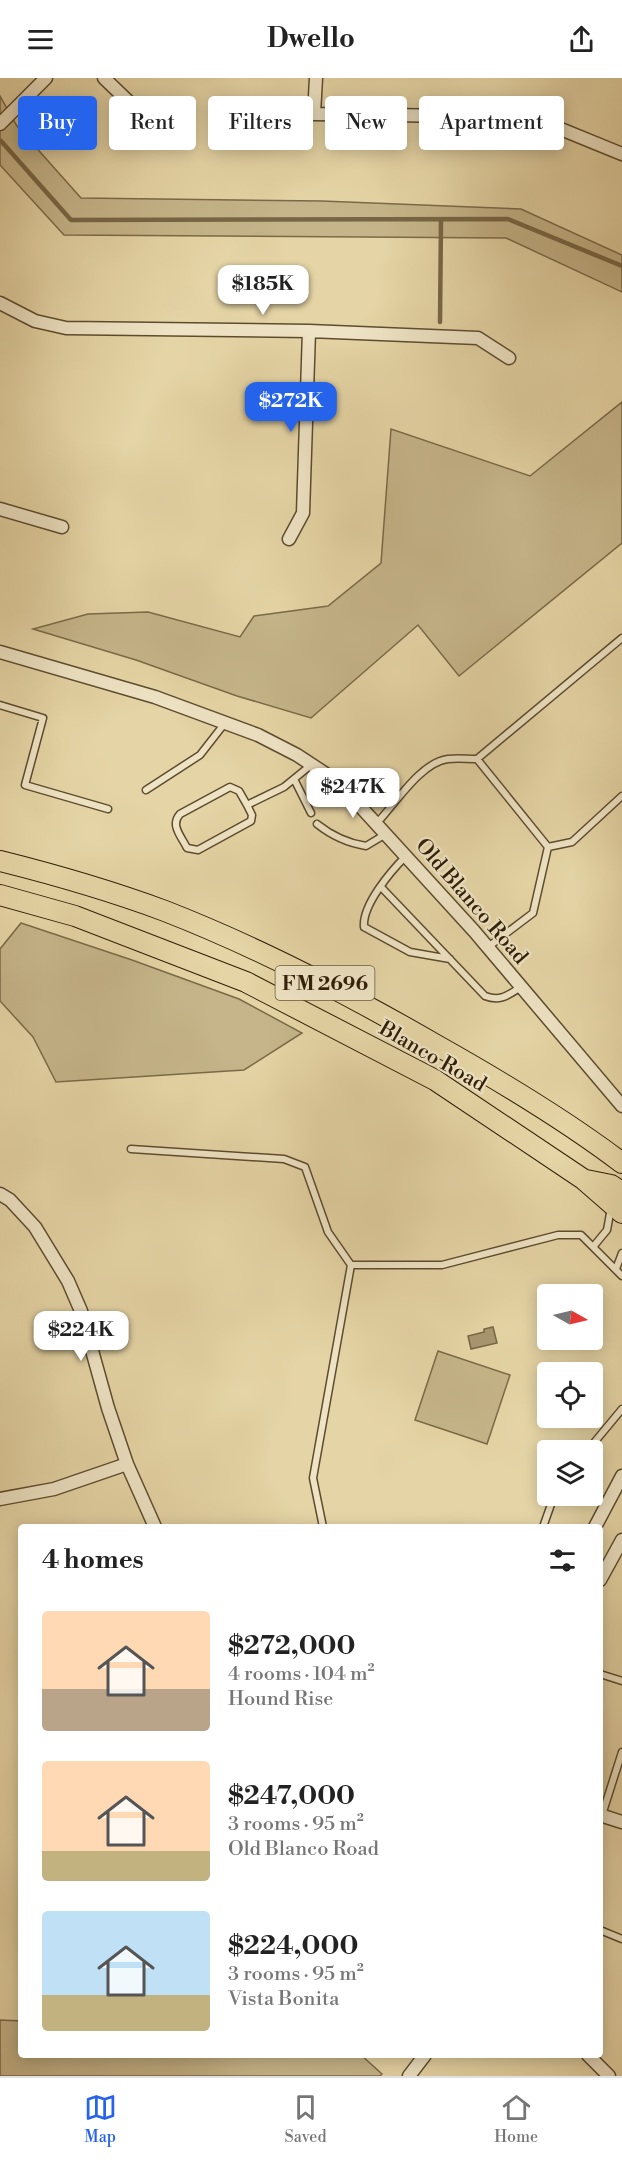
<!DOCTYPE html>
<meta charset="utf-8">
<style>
body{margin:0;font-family:"Libre Bodoni",serif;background:#f2f2f2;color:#222;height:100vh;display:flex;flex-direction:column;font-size:22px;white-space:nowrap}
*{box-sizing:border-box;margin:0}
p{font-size:20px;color:#767676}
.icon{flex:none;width:33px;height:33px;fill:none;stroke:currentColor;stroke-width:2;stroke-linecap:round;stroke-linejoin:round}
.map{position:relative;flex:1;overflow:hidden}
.panel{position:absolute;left:18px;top:1446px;width:585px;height:534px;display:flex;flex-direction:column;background:#fff;border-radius:6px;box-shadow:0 3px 15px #0003}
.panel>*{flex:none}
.banner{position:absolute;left:18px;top:18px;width:586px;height:54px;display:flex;gap:12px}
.needle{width:39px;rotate:98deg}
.controls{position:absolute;left:537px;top:1206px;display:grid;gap:12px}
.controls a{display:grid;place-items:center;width:66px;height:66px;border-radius:6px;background:#fff;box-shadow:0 3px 15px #0003;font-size:30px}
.price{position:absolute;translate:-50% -51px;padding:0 14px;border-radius:12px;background:#fff;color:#222;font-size:20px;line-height:39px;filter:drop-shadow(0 2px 3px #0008)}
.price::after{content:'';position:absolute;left:50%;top:36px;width:18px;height:14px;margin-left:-9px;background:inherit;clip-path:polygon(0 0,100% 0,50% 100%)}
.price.selected{background:#2563eb;color:#fff}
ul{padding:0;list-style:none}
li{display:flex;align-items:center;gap:18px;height:150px;padding:0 24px}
li span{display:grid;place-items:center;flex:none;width:168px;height:120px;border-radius:6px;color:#555}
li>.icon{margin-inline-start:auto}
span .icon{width:72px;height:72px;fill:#fffc;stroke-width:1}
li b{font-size:26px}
h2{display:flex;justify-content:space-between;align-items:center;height:72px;padding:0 24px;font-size:26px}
.tag{padding:0 21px;border-radius:6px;background:#fff;box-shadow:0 3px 15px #0003;font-size:21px;line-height:54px}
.tag.selected{background:#2563eb;color:#fff}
header{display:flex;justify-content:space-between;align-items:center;height:78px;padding:0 24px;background:#fff;font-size:27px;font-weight:700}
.tabs{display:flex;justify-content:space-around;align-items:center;height:84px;border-top:2px solid #e0e0e0;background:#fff;font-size:16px;color:#767676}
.tabs a{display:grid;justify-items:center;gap:3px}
.tabs .selected{color:#2563eb}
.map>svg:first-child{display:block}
.green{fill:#c6b58a;stroke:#7b6a48;stroke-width:1.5}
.water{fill:#a7966f;stroke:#776645;stroke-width:1.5}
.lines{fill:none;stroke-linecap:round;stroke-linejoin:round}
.stream{stroke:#776645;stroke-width:4.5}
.lane-casing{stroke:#5d4c2e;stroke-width:9}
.street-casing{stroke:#5d4c2e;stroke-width:15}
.primary-casing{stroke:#301e06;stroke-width:22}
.lane{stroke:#eee3c4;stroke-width:6}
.street{stroke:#eee3c4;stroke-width:12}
.primary{stroke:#e5d4a5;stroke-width:20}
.labels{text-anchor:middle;stroke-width:4.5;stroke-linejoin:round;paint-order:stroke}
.shield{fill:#eee3c4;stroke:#69593f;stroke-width:1.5}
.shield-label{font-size:20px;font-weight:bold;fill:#301e06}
.street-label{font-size:21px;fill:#301e06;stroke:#eee3c4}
</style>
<header><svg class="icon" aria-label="menu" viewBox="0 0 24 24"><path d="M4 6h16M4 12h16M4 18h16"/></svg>Dwello<svg class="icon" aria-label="share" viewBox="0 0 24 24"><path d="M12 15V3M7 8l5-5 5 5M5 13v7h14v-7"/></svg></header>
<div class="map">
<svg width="622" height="1998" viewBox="0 0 622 1998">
<rect width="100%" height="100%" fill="#e5d4a5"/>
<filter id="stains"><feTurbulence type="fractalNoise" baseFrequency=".00333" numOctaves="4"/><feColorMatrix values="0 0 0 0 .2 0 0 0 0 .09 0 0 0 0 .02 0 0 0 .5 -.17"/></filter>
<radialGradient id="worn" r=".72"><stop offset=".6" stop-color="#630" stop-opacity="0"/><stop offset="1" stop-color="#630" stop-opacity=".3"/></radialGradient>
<path class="green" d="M0 18 17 48 81 120 322 123 521 131 622 177V214L506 160 64 157 0 87Z
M622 324V465L459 598 418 547 311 640 237 618 136 582 33 551 88 536 148 534 240 559 254 538 328 528 381 485 391 351 530 398Z
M21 845 132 882 239 921 302 955 244 992 56 1004 33 959 0 923V871Z
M438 1273 510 1297 487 1366 415 1342Z
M0 1942 21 1943V1977H361L382 1996 380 1998H0Z"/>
<path class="water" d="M493 1249 497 1265 471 1271 468 1258 484 1254V1251Z"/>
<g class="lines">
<path class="stream" d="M1 63 71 142 508 141 622 188
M440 244 441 142"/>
<g class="lane-casing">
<path id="lane" d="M0 627 43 640 25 707 108 731
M477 681 548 769 572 764 622 718
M294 701 311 735
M146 712 200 677 225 645
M247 727 239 713 230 709 180 736C170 747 181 758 187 770L198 772 251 743 252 737 247 727 284 709 311 687
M377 745C395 726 421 684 448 681 457 680 467 681 477 681L622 560
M317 746C332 758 347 765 366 768L386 756
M406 778C391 793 362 827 364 849L410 874 450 881
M381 809 485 918C501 924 508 917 521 909
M488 869 533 835 548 769
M131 1071 284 1081 305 1089 328 1154 351 1187H442L558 1157H581L622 1198
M593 1169 607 1152 611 1130
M616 1191 622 1175
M588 1372 622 1331
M323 1449 313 1400 351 1187
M543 1449 554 1418
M600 1596 622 1603
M602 1737 622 1674
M600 1852 622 1861"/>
</g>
<g class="street-casing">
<path id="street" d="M104 0 131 26
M316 0 314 36 522 39 546 45 622 76
M0 46 46 0
M0 225 35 243 66 250 309 253 478 260 509 280
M0 431 62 449
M289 461 303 435 309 253
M0 574 155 619 258 657 297 677 338 704 474 853 622 1028
M0 1116 10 1122 35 1149 68 1203 81 1233 108 1330 127 1386 155 1449
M0 1421 54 1411 127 1386
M595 1449 622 1398
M600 1502 622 1462
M600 1737 622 1744
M588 1977 609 1998
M409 1998 425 1977"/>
</g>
<g class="primary-casing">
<path id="primary" d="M0 783C56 797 111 813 165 833 260 870 350 917 438 968 502 1004 564 1041 622 1085
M0 817 75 838 246 904 435 1002 583 1101 622 1135
M586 1102 611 1107 622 1114"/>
</g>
<use href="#lane" class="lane"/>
<use href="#street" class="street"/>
<use href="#primary" class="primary"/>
</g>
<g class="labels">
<rect class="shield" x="275.5" y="888" width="99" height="34" rx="4.5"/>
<g class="shield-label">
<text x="325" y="912">FM 2696</text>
</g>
<g class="street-label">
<text transform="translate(472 823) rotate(49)" y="7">Old Blanco Road</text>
<text transform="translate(433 978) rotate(30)" y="7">Blanco Road</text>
</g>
</g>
<rect width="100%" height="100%" filter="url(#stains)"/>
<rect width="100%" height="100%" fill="url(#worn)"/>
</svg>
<div class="controls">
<a><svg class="needle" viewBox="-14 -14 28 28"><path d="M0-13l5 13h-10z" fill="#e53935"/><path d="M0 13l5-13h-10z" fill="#767676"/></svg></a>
<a><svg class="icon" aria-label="locate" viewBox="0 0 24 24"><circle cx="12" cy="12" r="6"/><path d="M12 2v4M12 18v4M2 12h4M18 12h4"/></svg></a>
<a><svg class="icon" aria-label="layers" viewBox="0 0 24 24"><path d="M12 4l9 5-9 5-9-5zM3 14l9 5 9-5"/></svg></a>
</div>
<b class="price" style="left:263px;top:238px">$185K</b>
<b class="price selected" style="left:291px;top:355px">$272K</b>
<b class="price" style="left:353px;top:741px">$247K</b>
<b class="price" style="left:81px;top:1284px">$224K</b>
<div class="banner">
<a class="tag selected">Buy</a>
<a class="tag">Rent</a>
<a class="tag">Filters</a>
<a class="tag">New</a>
<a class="tag">Apartment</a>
</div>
<section class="panel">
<h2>4 homes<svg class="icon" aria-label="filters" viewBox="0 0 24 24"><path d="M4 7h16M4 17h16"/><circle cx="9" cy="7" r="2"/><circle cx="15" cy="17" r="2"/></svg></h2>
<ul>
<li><span style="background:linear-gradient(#ffd9b3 65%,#b9a48a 0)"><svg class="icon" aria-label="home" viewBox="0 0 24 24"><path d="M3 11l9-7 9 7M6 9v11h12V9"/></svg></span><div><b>$272,000</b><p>4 rooms · 104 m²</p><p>Hound Rise</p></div></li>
<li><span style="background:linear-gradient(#ffd9b3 75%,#c2b280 0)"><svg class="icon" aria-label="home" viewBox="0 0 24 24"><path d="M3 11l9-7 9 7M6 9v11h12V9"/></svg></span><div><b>$247,000</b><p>3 rooms · 95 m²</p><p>Old Blanco Road</p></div></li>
<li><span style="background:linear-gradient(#bfe0f5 70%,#c2b280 0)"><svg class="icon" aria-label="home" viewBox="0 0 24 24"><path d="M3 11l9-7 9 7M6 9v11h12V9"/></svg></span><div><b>$224,000</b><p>3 rooms · 95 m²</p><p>Vista Bonita</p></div></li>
</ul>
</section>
</div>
<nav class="tabs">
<a class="selected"><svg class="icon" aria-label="map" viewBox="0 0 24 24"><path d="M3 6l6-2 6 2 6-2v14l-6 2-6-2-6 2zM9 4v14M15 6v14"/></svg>Map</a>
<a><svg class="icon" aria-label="saved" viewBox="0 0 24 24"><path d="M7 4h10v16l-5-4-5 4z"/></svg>Saved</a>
<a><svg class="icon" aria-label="home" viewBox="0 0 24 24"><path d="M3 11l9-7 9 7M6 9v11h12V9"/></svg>Home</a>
</nav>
